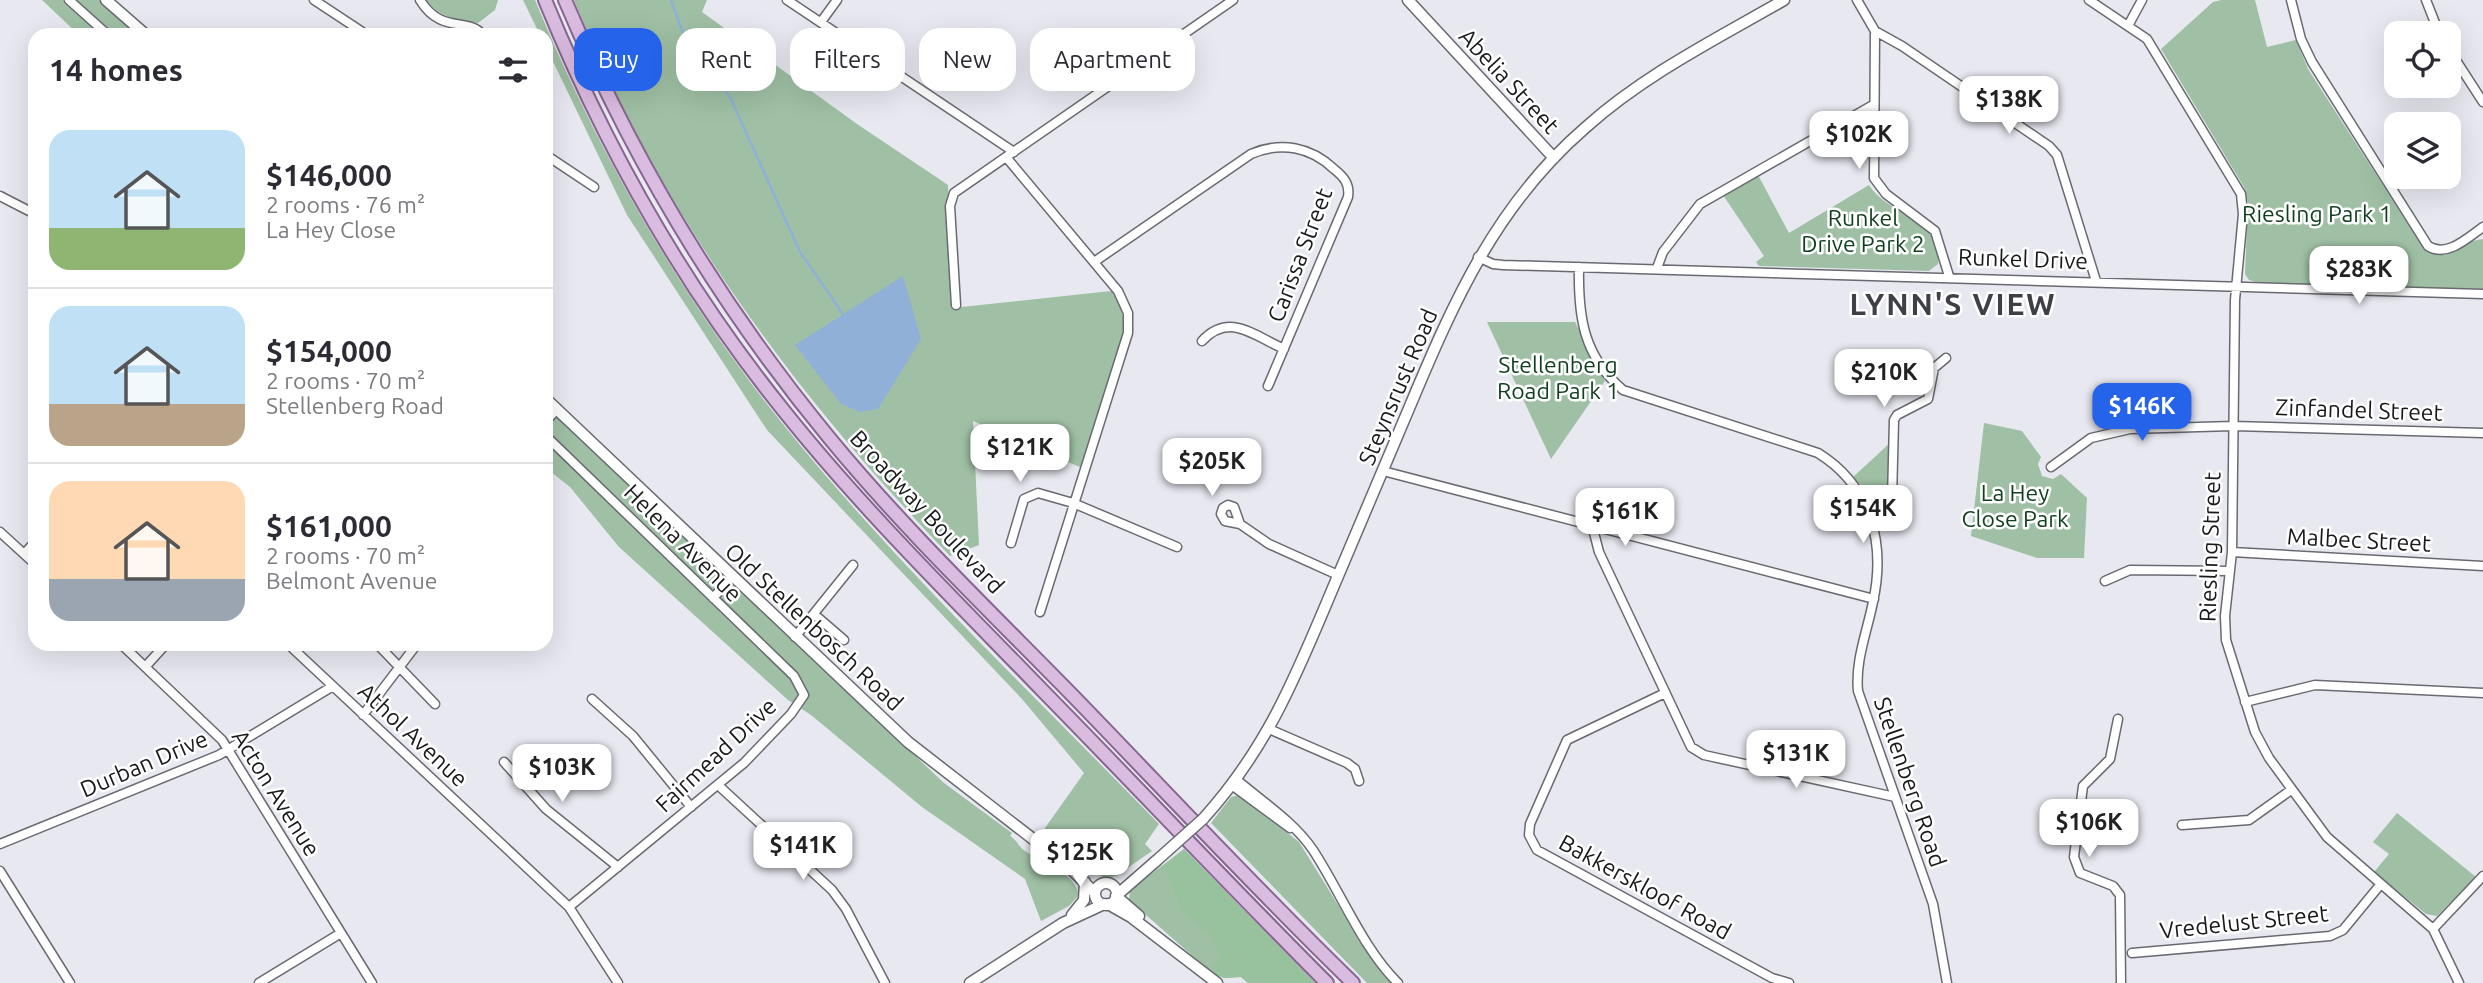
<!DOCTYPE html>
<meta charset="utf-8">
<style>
body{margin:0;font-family:Ubuntu,sans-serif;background:#f2f2f3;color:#2b2b33;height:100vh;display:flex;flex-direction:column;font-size:26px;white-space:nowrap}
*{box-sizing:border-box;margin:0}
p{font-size:23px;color:#7c7c81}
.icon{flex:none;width:38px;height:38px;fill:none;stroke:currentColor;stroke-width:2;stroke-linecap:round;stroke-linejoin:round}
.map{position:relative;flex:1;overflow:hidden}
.panel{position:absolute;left:28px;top:28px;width:525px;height:623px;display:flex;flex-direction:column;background:#fff;border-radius:21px;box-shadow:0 7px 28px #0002}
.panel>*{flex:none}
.banner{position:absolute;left:574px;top:28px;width:665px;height:63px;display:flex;gap:14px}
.fabs{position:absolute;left:2384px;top:21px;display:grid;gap:14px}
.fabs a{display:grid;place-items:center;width:77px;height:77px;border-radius:14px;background:#fff;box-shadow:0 7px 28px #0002;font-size:35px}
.price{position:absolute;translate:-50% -60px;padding:0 16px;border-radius:14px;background:#fff;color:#222;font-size:23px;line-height:46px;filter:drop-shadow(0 2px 4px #0008)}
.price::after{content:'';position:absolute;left:50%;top:42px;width:21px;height:16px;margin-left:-10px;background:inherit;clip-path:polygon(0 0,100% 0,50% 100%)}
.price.current{background:#2563eb;color:#fff}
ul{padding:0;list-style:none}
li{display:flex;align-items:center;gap:21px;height:175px;padding:0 21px}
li+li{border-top:2px solid #e1e1e2}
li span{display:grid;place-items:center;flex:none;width:196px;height:140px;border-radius:21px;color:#555}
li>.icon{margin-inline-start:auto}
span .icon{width:84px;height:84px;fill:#fffc;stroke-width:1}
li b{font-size:30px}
h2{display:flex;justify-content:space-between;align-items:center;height:84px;padding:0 21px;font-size:30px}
.chip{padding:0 24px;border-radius:21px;background:#fff;box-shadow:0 7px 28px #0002;font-size:24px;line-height:63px}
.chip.current{background:#2563eb;color:#fff}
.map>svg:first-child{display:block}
.green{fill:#9fc0a4}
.forest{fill:#98c19e}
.water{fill:#90b0d7}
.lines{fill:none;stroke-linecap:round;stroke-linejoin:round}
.stream{stroke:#90b0d7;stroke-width:2.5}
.minor-casing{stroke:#696a71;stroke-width:11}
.tertiary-casing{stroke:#696a71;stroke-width:13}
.primary-casing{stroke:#87668f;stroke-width:16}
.minor{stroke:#fff;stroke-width:8}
.tertiary{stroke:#fff;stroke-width:10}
.primary{stroke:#dbbce1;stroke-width:12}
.tertiary-bridge-casing{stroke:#696a71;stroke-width:13;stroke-linecap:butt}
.tertiary-bridge{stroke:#fff;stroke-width:10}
.labels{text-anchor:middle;stroke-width:5;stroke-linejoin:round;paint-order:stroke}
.street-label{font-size:23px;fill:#18191b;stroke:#fff}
.park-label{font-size:23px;fill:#103f1e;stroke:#fff}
.district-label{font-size:30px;font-weight:bold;letter-spacing:2px;fill:#3f4046;stroke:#fff}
</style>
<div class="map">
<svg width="2483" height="983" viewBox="0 0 2483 983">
<rect width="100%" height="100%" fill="#e7e8f0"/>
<path class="green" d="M42 0H99L138 35H79Z
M426 0H498L495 10 478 23C456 20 441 18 426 0Z
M523 0H535C597 151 680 296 782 423 896 565 1032 693 1159 824L1145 844 1152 851 1116 876 1104 878 1072 856 1070 858 1040 835 1084 773 1022 699 767 430 627 215 546 47V35H540Z
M574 0H707L702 12 857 124 948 185 952 308 1111 291 1120 302 1125 327 1082 468 973 421 979 545 950 556C793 393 659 211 574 0Z
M2221 0H2255L2267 47 2296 40 2308 69 2424 249 2445 255 2472 241 2483 239V289L2259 283 2249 280 2245 274 2248 203 2244 187 2161 49 2213 2Z
M1758 175 1789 233 1869 185C1887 215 1944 219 1938 264L1929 271 1759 266 1756 262 1764 256 1723 195Z
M1487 322H1575L1605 381 1551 459Z
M546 407 944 783 1012 833 1010 836C1017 840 1019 847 1025 851 1044 863 1074 872 1079 895L1069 906 1041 921 1025 879 922 807 811 715 788 700 619 547 570 487 546 468Z
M1984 423 2022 431 2041 457 2038 464 2042 476 2053 479 2061 474 2087 498 2084 558H2037L1971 536Z
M1890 443 1889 492 1881 498H1874L1853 477Z
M1239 795 1299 842 1371 958 1392 983H1367L1211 823 1231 797Z
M2397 813 2476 877 2437 916 2426 914 2374 872 2389 854 2373 842Z
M1184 849 1315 983H1248L1241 977 1224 978 1212 973 1129 900 1130 890Z"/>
<path class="forest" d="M1184 849 1315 983H1248L1241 977 1224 978 1212 973V966L1221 960 1208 932 1182 910 1164 866Z"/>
<path class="water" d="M903 276 921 339 878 409 860 412 841 404 795 345Z"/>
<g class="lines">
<path class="stream" d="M671 0 683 33 731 99 800 252 843 314"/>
<g class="minor-casing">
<path id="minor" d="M69 0 108 35
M314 0 367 35
M420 0C442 35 467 16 483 35
M787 0 1014 152
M1857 0 1875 31 1902 46 2049 146 2057 155 2096 281
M2089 0 2147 39 2241 194 2243 214 2235 300 2232 552 2225 616 2226 640 2255 732 2269 758 2327 837 2433 929 2459 983
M2291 0 2301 39 2312 62 2428 246C2447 258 2467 238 2483 227
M2426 0 2439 33
M821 22 837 0
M2129 24 2142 0
M1875 31 1874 178 1886 194 1935 231 1949 276
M2448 48 2483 102
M546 155 594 187
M1006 157 1118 291 1128 313V333L1040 612
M0 196 35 214
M1478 257 1493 264 1503 265 2483 294
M1094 262 1251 154C1281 141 1311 147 1334 169 1344 177 1350 184 1348 197L1268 386
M1579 267C1578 316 1583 356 1623 390L1818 453C1871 486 1886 543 1873 602 1867 632 1855 661 1858 691L1933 904 1947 983
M1657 268 1663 252 1700 204 1873 105
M956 305 950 206 954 193 1233 0
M1202 341C1229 312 1253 335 1284 349
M546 421 557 409
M546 436 794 676 804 695 791 714 744 763 569 907
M2051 467 2091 438 2130 429 2233 426 2483 433
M1383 471 1874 599
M1892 499 1894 420 1897 415 1928 399 1934 368 1946 358
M1869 508 1905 494
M1240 524 1234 507 1228 505 1223 508 1221 514 1225 521 1240 524 1269 544 1338 575
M1592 525 1599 552 1691 747 1704 755 1895 797
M0 532 35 564
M1011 543 1024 499 1038 493 1073 503 1177 547
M2232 552 2483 566
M24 554 35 542
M2105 581 2130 570 2230 571
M713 598 732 577
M815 615 844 640
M795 637 853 565
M121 644 222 740 372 983
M288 644 569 907 618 983
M379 646 435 704
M146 666 166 644
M1665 693 1567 740 1530 824 1529 835 1537 850 1772 978 1789 983
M592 699 633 736 691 807
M2245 702 2315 685 2483 693
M363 715 417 644
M2118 719 2110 759 2083 786 2074 857 2080 873 2113 886 2120 895 2121 983
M1269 729 1347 763 1355 769 1359 781
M504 762 546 809 618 867
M1237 780C1263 802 1294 822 1313 850 1340 891 1363 949 1398 983
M718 785 832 890 846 909 885 983
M1233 786 1290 828
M2182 825 2249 820 2291 790
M0 844 219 755 333 686
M0 871 70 983
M2433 929 2483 876
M2132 953 2330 936 2343 930 2380 885
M259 983 341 933"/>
</g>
<g class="tertiary-casing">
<path id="tertiary" d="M106 0 146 35
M1408 0 1554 158
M546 399 908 742 1069 867 1095 893
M1203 819C1271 744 1299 668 1338 576 1362 520 1386 463 1410 406 1454 301 1496 205 1585 128 1644 75 1716 39 1784 0
M1095 894a11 11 0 1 1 22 0a11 11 0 1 1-22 0Z
M1117 895 1156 861
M1116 896 1139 916
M1108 904 1131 917 1217 983
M1072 915 1084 900 1085 882
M970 983 1063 923 1104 904"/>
</g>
<g class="primary-casing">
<path id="primary" d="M545 0C605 147 684 287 784 411 863 510 955 600 1043 691 1138 788 1231 887 1327 983
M565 0C632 159 721 307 831 440 907 532 994 615 1077 700 1168 794 1258 891 1353 983"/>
</g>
<use href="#minor" class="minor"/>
<use href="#tertiary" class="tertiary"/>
<use href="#primary" class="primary"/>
<g class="tertiary-bridge-casing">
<path id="tertiary-bridge" d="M1156 861 1203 819"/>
</g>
<use href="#tertiary-bridge" class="tertiary-bridge"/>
</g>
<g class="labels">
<g class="street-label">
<text transform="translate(1509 81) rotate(47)" y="8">Abelia Street</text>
<text transform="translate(1300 255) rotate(-69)" y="8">Carissa Street</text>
<text transform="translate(2023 259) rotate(2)" y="8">Runkel Drive</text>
<text transform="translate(1398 387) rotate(-67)" y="8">Steynsrust Road</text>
<text transform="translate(2359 410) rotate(2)" y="8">Zinfandel Street</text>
<text transform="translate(927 512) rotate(47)" y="8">Broadway Boulevard</text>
<text transform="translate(2359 540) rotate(3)" y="8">Malbec Street</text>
<text transform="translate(683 543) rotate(45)" y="8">Helena Avenue</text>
<text transform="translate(2210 547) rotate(-88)" y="8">Riesling Street</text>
<text transform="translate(814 627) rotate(43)" y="8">Old Stellenbosch Road</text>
<text transform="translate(413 735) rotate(43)" y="8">Athol Avenue</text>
<text transform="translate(716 755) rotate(-43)" y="8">Fairmead Drive</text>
<text transform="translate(144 764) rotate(-23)" y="8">Durban Drive</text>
<text transform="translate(1910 782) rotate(71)" y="8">Stellenberg Road</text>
<text transform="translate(276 793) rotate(58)" y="8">Acton Avenue</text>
<text transform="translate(1645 887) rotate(29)" y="8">Bakkerskloof Road</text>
<text transform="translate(2244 922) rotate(-6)" y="8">Vredelust Street</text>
</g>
<g class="park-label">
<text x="2317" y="222">Riesling Park 1</text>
<text x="1863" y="226">Runkel<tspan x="1863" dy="26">Drive Park 2</tspan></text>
<text x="1558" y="373">Stellenberg<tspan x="1558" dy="26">Road Park 1</tspan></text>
<text x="2015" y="501">La Hey<tspan x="2015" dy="26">Close Park</tspan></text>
</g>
<g class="district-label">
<text x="1953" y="315">LYNN'S VIEW</text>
</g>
</g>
</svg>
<div class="fabs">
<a><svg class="icon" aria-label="locate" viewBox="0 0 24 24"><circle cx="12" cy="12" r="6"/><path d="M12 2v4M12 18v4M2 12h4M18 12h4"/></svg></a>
<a><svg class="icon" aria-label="layers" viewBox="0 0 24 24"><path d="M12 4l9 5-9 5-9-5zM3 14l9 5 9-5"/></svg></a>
</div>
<b class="price" style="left:2009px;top:136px">$138K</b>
<b class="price" style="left:1859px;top:171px">$102K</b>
<b class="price" style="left:2359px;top:306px">$283K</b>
<b class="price" style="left:1884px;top:409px">$210K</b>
<b class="price current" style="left:2142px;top:443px">$146K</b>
<b class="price" style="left:1020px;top:484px">$121K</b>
<b class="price" style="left:1212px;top:498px">$205K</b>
<b class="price" style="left:1863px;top:545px">$154K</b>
<b class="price" style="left:1625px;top:548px">$161K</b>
<b class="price" style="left:1796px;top:790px">$131K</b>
<b class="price" style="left:562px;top:804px">$103K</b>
<b class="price" style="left:2089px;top:859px">$106K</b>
<b class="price" style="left:803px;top:882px">$141K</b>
<b class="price" style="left:1080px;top:889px">$125K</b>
<div class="banner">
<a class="chip current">Buy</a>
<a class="chip">Rent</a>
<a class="chip">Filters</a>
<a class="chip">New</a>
<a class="chip">Apartment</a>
</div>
<section class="panel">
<h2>14 homes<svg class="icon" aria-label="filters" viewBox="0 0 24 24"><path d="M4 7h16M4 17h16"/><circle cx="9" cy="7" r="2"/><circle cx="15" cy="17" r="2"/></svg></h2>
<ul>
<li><span style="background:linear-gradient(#bfe0f5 70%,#8fb573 0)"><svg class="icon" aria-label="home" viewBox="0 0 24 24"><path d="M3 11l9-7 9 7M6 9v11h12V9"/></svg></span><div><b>$146,000</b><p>2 rooms · 76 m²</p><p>La Hey Close</p></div></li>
<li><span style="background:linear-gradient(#bfe0f5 70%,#b9a48a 0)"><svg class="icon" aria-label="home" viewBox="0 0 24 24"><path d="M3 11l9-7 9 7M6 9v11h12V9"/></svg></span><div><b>$154,000</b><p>2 rooms · 70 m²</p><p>Stellenberg Road</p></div></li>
<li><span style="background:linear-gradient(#ffd9b3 70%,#9aa5b1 0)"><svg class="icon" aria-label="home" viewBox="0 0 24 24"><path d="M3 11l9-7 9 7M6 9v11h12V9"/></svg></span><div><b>$161,000</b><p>2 rooms · 70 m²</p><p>Belmont Avenue</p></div></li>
</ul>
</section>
</div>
